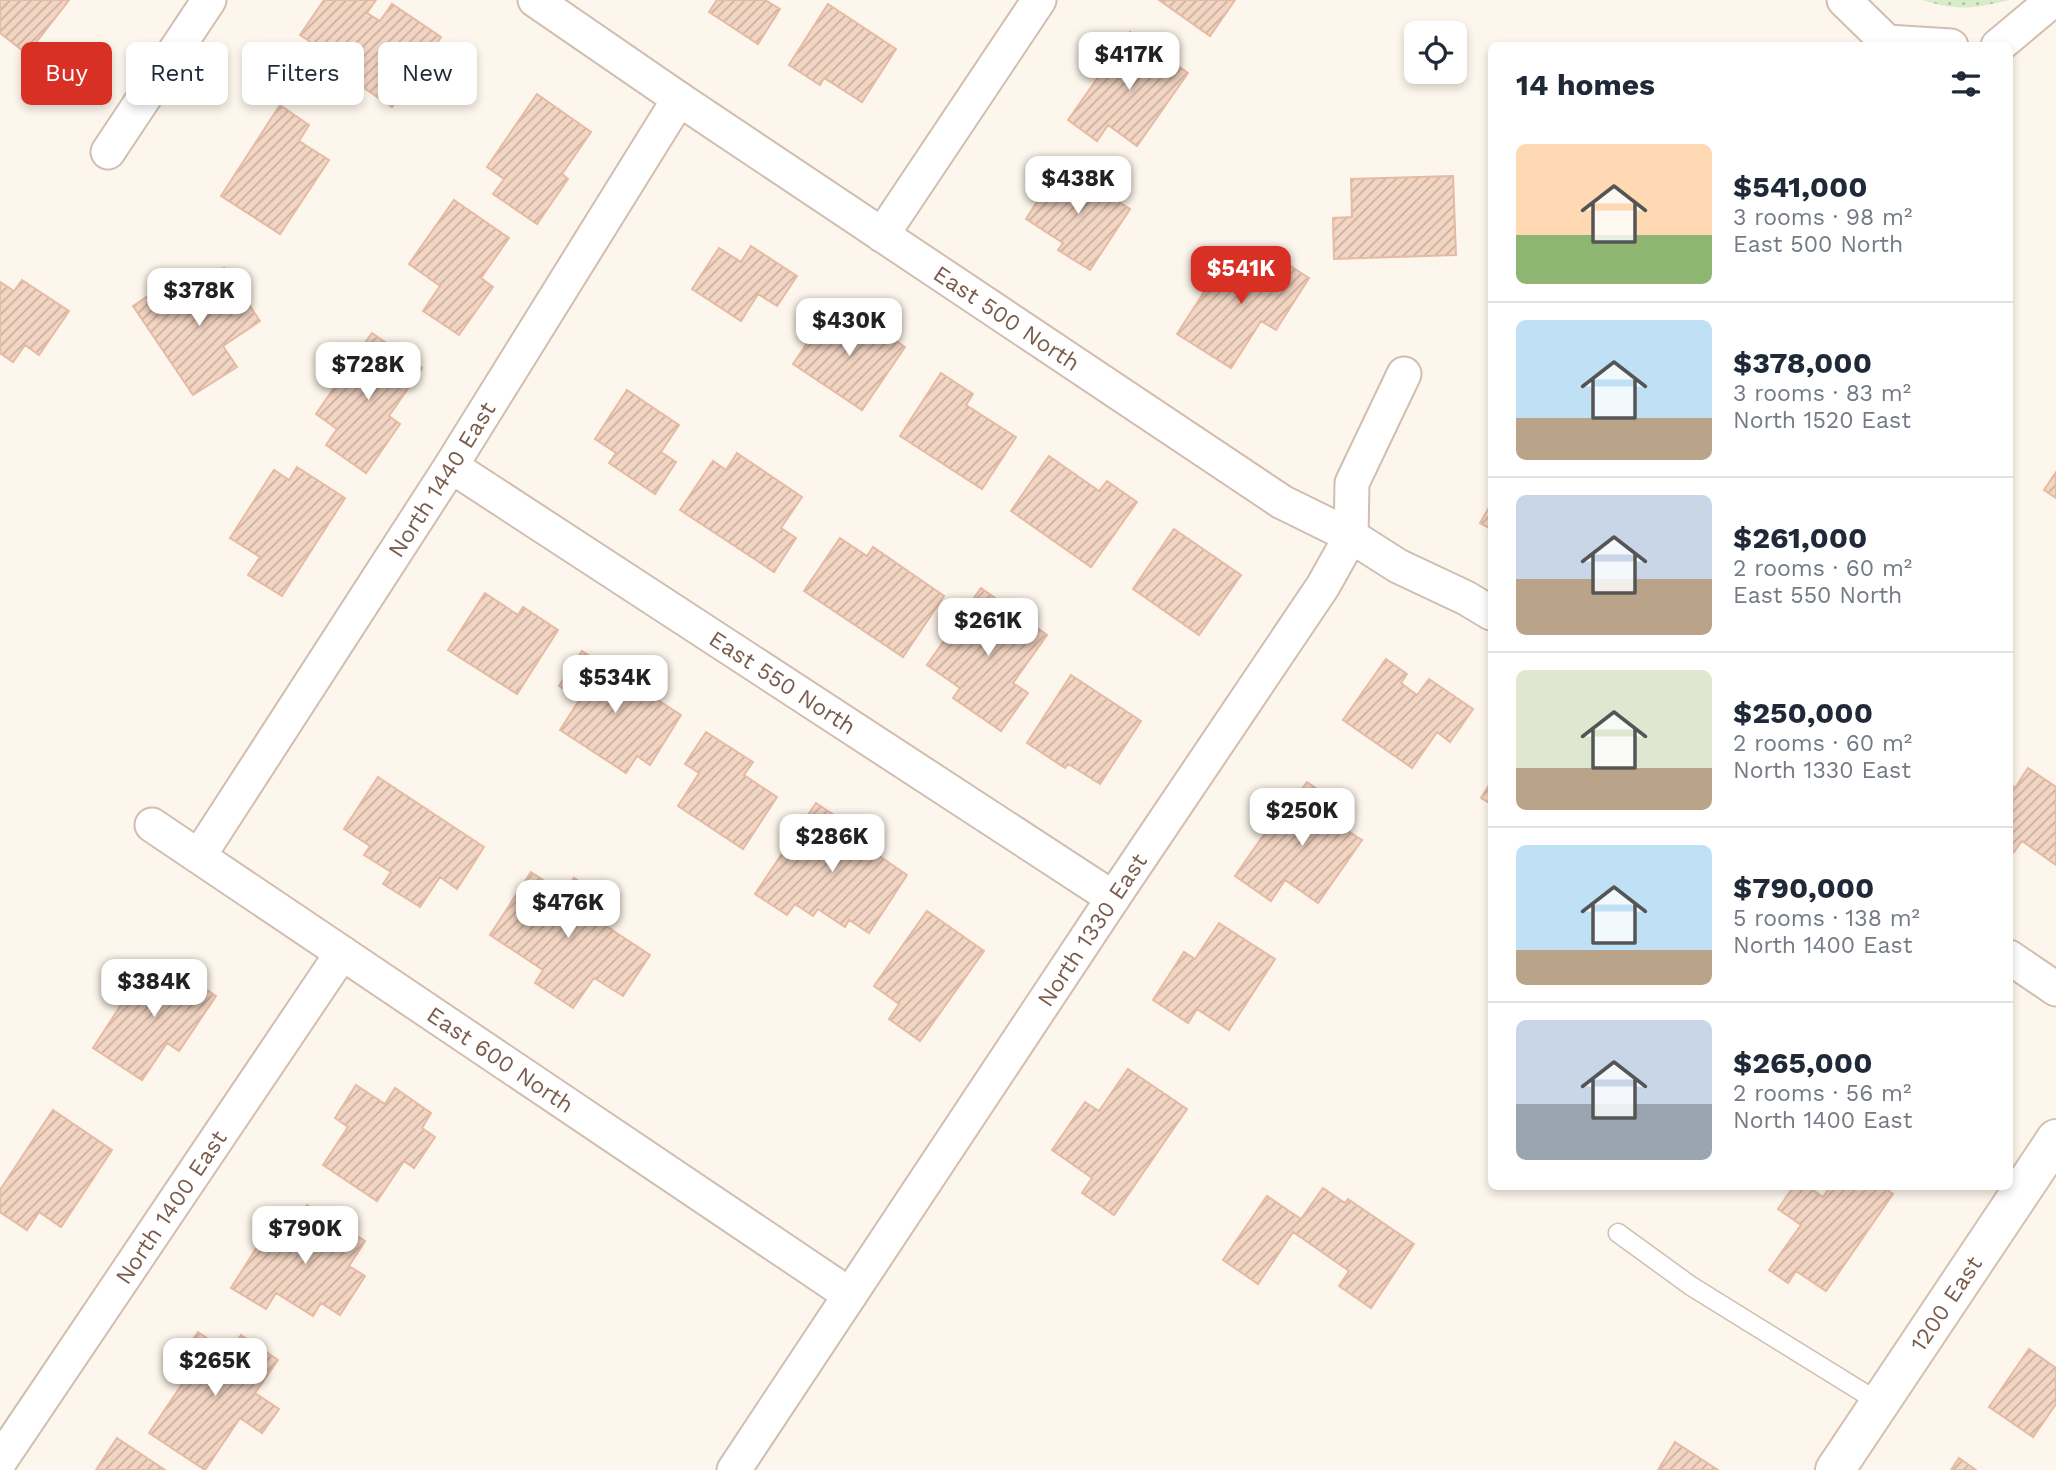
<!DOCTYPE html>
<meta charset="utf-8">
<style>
body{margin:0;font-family:"Work Sans",sans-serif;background:#f2f2f3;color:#1f2937;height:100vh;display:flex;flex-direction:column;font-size:26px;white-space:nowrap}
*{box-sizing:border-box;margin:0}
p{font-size:23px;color:#747a83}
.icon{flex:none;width:38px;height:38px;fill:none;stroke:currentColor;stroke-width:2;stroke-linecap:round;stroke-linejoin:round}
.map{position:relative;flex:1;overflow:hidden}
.details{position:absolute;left:1488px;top:42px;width:525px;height:1148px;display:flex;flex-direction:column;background:#fff;border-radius:10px;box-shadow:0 4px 10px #0003}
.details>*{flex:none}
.guide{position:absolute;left:21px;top:42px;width:665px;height:63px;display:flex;gap:14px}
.fabs{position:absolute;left:1404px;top:21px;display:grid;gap:14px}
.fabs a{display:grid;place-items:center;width:63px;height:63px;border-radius:10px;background:#fff;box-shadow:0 4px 10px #0003;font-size:35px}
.price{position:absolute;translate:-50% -60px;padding:0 16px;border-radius:14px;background:#fff;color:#222;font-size:23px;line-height:46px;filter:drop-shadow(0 2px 4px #0008)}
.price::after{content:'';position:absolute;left:50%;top:42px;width:21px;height:16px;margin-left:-10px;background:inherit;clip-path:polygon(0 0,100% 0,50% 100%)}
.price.selected{background:#d93025;color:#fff}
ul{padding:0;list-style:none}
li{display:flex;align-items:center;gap:21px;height:175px;padding:0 28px}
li+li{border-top:2px solid #e0e1e3}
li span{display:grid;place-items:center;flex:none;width:196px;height:140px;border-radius:10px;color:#555}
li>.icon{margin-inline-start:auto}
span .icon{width:84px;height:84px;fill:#fffc;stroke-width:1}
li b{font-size:30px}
h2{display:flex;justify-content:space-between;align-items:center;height:84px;padding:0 28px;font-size:30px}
.chip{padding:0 24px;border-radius:10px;background:#fff;box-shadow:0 4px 10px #0003;font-size:24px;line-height:63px}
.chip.selected{background:#d93025;color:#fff}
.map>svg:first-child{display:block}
.park{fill:url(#park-dots)}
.building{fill:url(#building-hatch);stroke:#e6bba3;stroke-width:2}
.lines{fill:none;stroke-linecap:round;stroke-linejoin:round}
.service-casing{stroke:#d1beb0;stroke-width:21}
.minor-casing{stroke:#d1beb0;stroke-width:37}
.secondary-casing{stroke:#d6c0b0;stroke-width:42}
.service{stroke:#fff;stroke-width:18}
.minor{stroke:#fff;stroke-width:33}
.secondary{stroke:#fff;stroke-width:38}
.labels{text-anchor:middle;stroke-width:7;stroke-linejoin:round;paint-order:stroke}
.street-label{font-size:23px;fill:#7a5c4d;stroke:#fffaf3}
</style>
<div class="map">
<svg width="2056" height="1470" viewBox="0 0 2056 1470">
<defs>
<pattern id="park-dots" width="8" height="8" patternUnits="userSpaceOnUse" patternTransform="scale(1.75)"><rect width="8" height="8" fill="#d8ecc9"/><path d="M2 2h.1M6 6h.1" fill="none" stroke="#b4c2a5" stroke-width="1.8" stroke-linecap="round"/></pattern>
<pattern id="building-hatch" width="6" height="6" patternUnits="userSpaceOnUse" patternTransform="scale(1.75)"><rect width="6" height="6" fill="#f3d5c3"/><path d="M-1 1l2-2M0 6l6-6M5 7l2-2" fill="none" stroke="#cab0a1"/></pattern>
</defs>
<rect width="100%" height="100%" fill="#fdf6ec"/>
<path class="park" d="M1922 0H2009C1972 9 1959 11 1922 0Z"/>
<path class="building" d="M0 0H69L27 54 0 33Z
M324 0H376L367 13 380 21 392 4 441 37 392 107 361 86 356 94 334 79 339 71 314 54 318 47 300 35Z
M717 0H765L780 9 758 44 709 12Z
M1159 0H1235L1210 36Z
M828 4 896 49 862 102 824 78 820 85 789 65Z
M1130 32 1188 73 1137 146 1108 125 1097 141 1068 120Z
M537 94 591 132 562 174 568 179 537 224 493 194 504 179 487 167Z
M280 105 309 125 299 141 329 160 280 234 221 196Z
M1061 165 1130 209 1090 270 1058 250 1063 243 1026 219Z
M1453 176 1456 255 1334 259 1333 218 1352 217 1351 179Z
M454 200 509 238 481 278 493 287 459 335 423 311 440 286 409 264Z
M751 246 797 276 777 306 758 294 741 321 692 289 719 248 741 262Z
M1232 249 1267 272 1276 257 1309 278 1276 330 1261 321 1231 368 1177 334Z
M224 268 260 321 223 346 237 367 193 395 133 306 165 285 175 301Z
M22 280 69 311 39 355 25 345 13 362 0 353V282L14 291Z
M831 308 869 334 874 326 905 347 862 410 793 364Z
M372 333 422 368 389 416 400 424 366 473 326 445 337 429 316 414Z
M941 373 973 394 966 405 1016 437 982 489 900 436Z
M627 390 679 425 661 452 676 462 655 494 609 463 616 453 595 439Z
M737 453 802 497 781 528 796 538 774 572 680 510 713 461 726 470Z
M1049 456 1099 491 1107 481 1137 502 1091 567 1011 511Z
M297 467 345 498 282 596 248 575 260 557 230 538 274 470 289 480Z
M2056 472V498L2044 490Z
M1491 504V529L1480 523Z
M1174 529 1241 575 1199 635 1133 589Z
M840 538 867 556 873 547 944 596 903 657 804 591Z
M981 588 1047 635 1013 683 1028 693 1001 731 953 698 960 688 927 665Z
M485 593 518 615 523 607 558 630 517 694 448 650Z
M582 651 681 715 650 765 637 756 626 773 560 730 580 699 559 686Z
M1386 659 1407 674 1401 683 1417 695 1429 679 1473 709 1450 742 1437 732 1412 768 1343 720Z
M1071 675 1141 721 1100 784 1068 764 1065 768 1027 743Z
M706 732 753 762 744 775 777 797 743 849 678 806 699 773 685 764Z
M2028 768 2056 787V865L2022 841 2014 852 2009 849V784L2015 788Z
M378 777 484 847 457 889 440 877 420 907 383 884 391 872 364 855 370 846 344 829Z
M1307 782 1353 814 1343 828 1362 840 1318 903 1285 880 1271 901 1235 876 1272 823 1276 826Z
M1491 782V804L1481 798Z
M816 803 864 835 859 842 907 875 869 933 849 920 845 927 818 909 813 916 795 904 787 915 755 894Z
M531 872 564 894 574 878 603 897 591 916 650 955 623 996 594 978 573 1008 535 983 543 970 490 935Z
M927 911 984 951 920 1041 889 1019 899 1004 874 986Z
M1219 923 1275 959 1229 1030 1197 1009 1188 1023 1153 1000 1184 952 1195 959Z
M149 962 169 975 174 968 216 996 179 1051 167 1043 142 1080 93 1048Z
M1128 1069 1187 1109 1114 1215 1082 1193 1092 1178 1052 1150 1085 1102 1099 1111Z
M356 1085 385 1104 395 1088 431 1113 422 1128 435 1137 414 1168 404 1161 377 1201 323 1165 348 1127 335 1118Z
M53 1110 112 1150 61 1227 39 1212 27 1230 0 1212V1190Z
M1794 1186H1807L1823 1197 1831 1186H1882L1893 1194 1826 1291 1796 1271 1788 1283 1769 1270 1801 1225 1778 1209Z
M1323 1188 1345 1203 1348 1199 1414 1244 1371 1308 1339 1286 1349 1271 1293 1232 1258 1284 1223 1260 1267 1196 1301 1219Z
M307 1205 365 1241 349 1266 365 1276 340 1315 321 1303 313 1316 276 1293 266 1309 231 1288 264 1236 281 1246Z
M198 1332 228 1353 241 1335 278 1360 255 1393 279 1409 262 1433 240 1418 205 1470 149 1433 187 1377 173 1368Z
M2029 1349 2056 1368V1404L2033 1437 1989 1407Z
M117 1438 165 1470H96Z
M1675 1442 1718 1470H1658Z
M1959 1458 1976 1470H1951Z"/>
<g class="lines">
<g class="service-casing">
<path id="service" d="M1618 1233 1691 1286 1880 1403"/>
</g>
<g class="minor-casing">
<g id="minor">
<path id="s1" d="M535 0 679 99 1282 502 1351 536 1398 566 1466 598 1491 613"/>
<path d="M1844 0 1887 42 1951 46"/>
<path d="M1998 46 2053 0"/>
<path d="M108 152 209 0"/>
<path d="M882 235 1039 0"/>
<path id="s2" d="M451 466 1113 898"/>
<path id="s3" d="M152 825 850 1295"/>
<path id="s4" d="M199 856 451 466 679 99"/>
<path d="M2009 957 2056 989"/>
<path id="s5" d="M0 1461 342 953"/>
<path id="s6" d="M734 1470 1113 898 1323 586 1351 536 1352 483 1404 374"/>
</g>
</g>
<g class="secondary-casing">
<g id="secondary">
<path id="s7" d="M1835 1470 2056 1139"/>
</g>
</g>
<use href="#service" class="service"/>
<use href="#minor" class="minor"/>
<use href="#secondary" class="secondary"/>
</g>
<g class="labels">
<g class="street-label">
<text dy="8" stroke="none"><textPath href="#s1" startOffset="569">East 500 North</textPath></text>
<text dy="8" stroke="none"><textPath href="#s4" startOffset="448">North 1440 East</textPath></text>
<text dy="8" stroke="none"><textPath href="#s2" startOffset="396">East 550 North</textPath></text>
<text dy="8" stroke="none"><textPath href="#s6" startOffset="648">North 1330 East</textPath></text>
<text dy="8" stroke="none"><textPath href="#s3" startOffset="420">East 600 North</textPath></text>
<text dy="8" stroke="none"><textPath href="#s5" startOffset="306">North 1400 East</textPath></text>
<text dy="8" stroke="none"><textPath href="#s7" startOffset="200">1200 East</textPath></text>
</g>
</g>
</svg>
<div class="fabs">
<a><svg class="icon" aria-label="locate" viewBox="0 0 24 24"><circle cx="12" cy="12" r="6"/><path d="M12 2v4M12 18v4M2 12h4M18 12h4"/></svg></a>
</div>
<b class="price" style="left:1129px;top:92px">$417K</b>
<b class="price" style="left:1078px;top:216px">$438K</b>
<b class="price selected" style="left:1241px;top:306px">$541K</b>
<b class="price" style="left:199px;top:328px">$378K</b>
<b class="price" style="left:849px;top:358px">$430K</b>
<b class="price" style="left:368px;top:402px">$728K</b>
<b class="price" style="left:988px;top:658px">$261K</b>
<b class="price" style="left:615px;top:715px">$534K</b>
<b class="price" style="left:1302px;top:848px">$250K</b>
<b class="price" style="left:832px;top:874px">$286K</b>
<b class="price" style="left:568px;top:940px">$476K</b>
<b class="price" style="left:154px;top:1019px">$384K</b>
<b class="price" style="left:305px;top:1266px">$790K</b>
<b class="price" style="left:215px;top:1398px">$265K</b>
<div class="guide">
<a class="chip selected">Buy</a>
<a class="chip">Rent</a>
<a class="chip">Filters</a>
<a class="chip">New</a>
</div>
<section class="details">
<h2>14 homes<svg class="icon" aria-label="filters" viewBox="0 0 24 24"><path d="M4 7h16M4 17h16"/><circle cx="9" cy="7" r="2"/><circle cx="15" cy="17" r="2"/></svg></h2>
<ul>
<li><span style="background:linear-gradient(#ffd9b3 65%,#8fb573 0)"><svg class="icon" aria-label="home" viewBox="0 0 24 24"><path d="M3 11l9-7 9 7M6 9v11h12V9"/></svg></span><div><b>$541,000</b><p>3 rooms · 98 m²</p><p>East 500 North</p></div></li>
<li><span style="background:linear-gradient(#bfe0f5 70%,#b9a48a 0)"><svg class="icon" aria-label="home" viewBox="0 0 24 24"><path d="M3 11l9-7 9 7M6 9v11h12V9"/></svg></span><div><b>$378,000</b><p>3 rooms · 83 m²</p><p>North 1520 East</p></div></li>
<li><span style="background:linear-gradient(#c9d6e8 60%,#b9a48a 0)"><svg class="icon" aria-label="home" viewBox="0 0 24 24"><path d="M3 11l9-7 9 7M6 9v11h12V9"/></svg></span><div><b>$261,000</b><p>2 rooms · 60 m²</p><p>East 550 North</p></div></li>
<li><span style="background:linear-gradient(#dfe7d0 70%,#b9a48a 0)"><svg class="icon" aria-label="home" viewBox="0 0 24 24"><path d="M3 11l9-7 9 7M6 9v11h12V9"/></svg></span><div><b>$250,000</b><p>2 rooms · 60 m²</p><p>North 1330 East</p></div></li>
<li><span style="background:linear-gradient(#bfe0f5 75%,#b9a48a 0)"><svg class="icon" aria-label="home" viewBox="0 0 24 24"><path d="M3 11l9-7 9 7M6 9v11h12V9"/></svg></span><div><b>$790,000</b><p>5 rooms · 138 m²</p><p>North 1400 East</p></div></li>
<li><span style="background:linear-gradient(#c9d6e8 60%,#9aa5b1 0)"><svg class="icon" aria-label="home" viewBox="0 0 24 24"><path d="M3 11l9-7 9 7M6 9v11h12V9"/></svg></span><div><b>$265,000</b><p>2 rooms · 56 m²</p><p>North 1400 East</p></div></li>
</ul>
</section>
</div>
